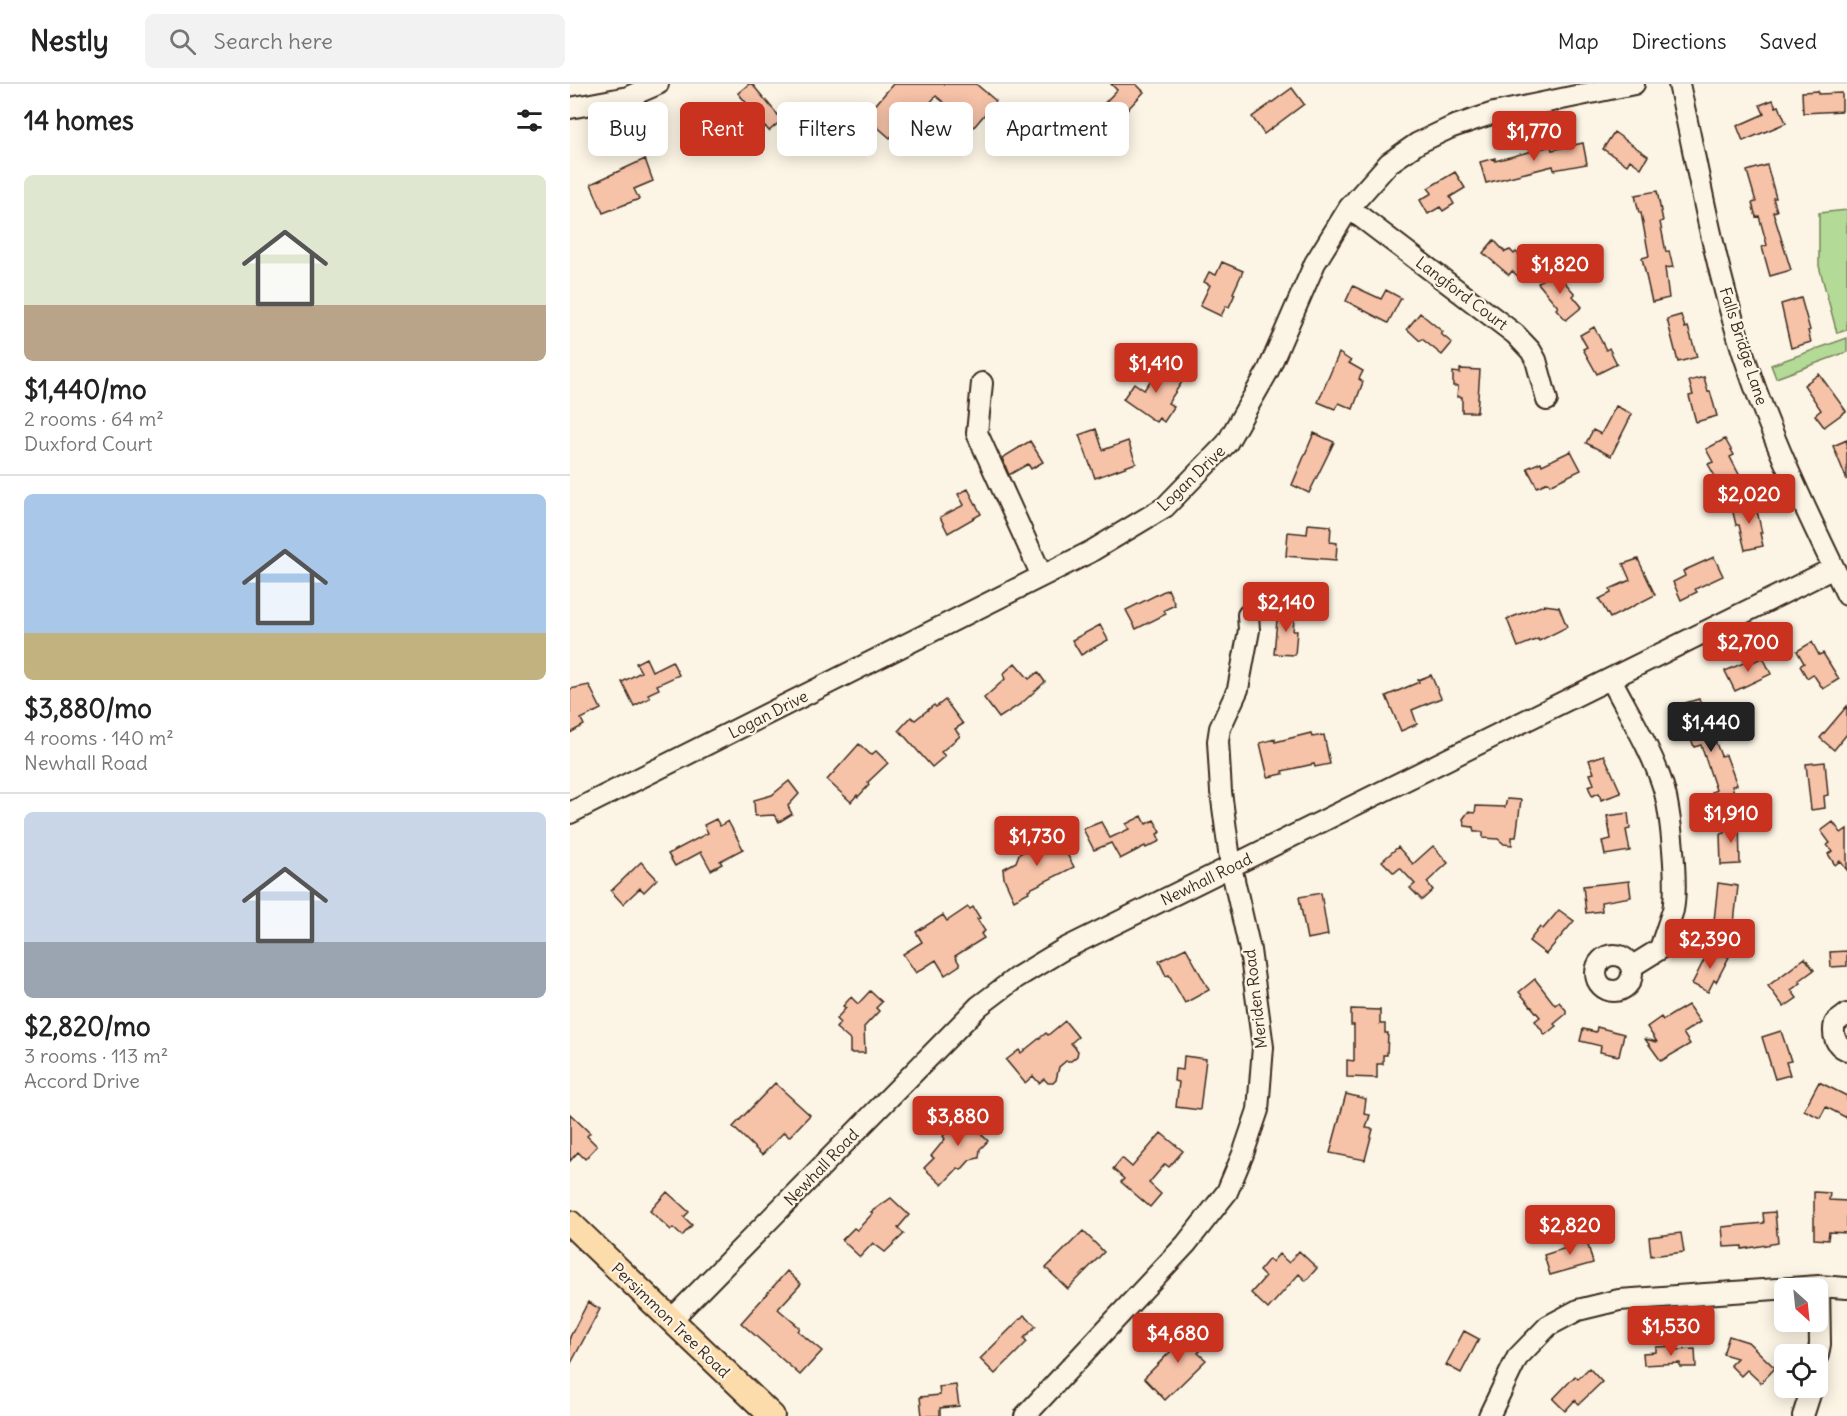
<!DOCTYPE html>
<meta charset="utf-8">
<style>
body{margin:0;font-family:Delius,sans-serif;background:#f2f2f2;color:#222;height:100vh;display:flex;flex-direction:column;font-size:22px;white-space:nowrap}
*{box-sizing:border-box;margin:0}
p{font-size:20px;color:#767676}
.icon{flex:none;width:33px;height:33px;fill:none;stroke:currentColor;stroke-width:2;stroke-linecap:round;stroke-linejoin:round}
.map{position:relative;flex:1;overflow:hidden}
.panel{display:flex;flex-direction:column;background:#fff;width:570px}
.panel>*{flex:none}
.guide{position:absolute;left:18px;top:18px;width:570px;height:54px;display:flex;gap:12px}
.needle{width:39px;rotate:153deg}
.fabs{position:absolute;left:1204px;top:1194px;display:grid;gap:12px}
.fabs a{display:grid;place-items:center;width:54px;height:54px;border-radius:9px;background:#fff;box-shadow:0 3px 15px #0003;font-size:30px}
.price{position:absolute;translate:-50% -51px;padding:0 14px;border-radius:6px;background:#c8321e;color:#fff;font-size:20px;line-height:39px;filter:drop-shadow(0 2px 3px #0008)}
.price::after{content:'';position:absolute;left:50%;top:36px;width:18px;height:14px;margin-left:-9px;background:inherit;clip-path:polygon(0 0,100% 0,50% 100%)}
.price.active{background:#222;color:#fff}
ul{padding:0;list-style:none}
li{display:grid;align-content:center;gap:12px;height:318px;padding:0 24px}
li+li{border-top:2px solid #e0e0e0}
li span{display:grid;place-items:center;height:186px;border-radius:9px;color:#555}
li>.icon{margin-inline-start:auto}
span .icon{width:108px;height:108px;fill:#fffc;stroke-width:1}
li b{font-size:26px}
h2{display:flex;justify-content:space-between;align-items:center;height:72px;padding:0 24px;font-size:26px}
.tag{padding:0 21px;border-radius:9px;background:#fff;box-shadow:0 3px 15px #0003;font-size:21px;line-height:54px}
.tag.active{background:#c8321e;color:#fff}
header{display:flex;align-items:center;gap:36px;box-sizing:border-box;height:84px;padding:0 30px;background:#fff;border-bottom:2px solid #e0e0e0}
header strong{font-size:28px}
nav{display:flex;gap:33px;margin-inline-start:auto;font-size:21px}
.search{width:420px;height:54px;background:#f2f2f2;display:flex;align-items:center;gap:15px;box-sizing:border-box;padding:0 21px;border-radius:9px;color:#767676;font-size:22px}
main{display:flex;flex:1;min-height:0}
.map>svg:first-child{display:block}
.green{fill:#b3da96;stroke:#77825a;stroke-width:1.5}
.building{fill:#f6c2a8;stroke:#3b2a1e;stroke-width:1.5}
.lines{fill:none;stroke-linecap:round;stroke-linejoin:round}
.minor-casing{stroke:#3b2a1e;stroke-width:24}
.major-casing{stroke:#3b2a1e;stroke-width:28}
.minor{stroke:#fcf5e5;stroke-width:20}
.major{stroke:#fddcac;stroke-width:24}
.labels{text-anchor:middle;stroke-width:4.5;stroke-linejoin:round;paint-order:stroke}
.street-label{font-size:16px;fill:#3b2a1e;stroke:#fcf5e5}
</style>
<header>
<strong>Nestly</strong>
<div class="search"><svg class="icon" aria-label="search" viewBox="0 0 24 24"><circle cx="10" cy="10" r="6"/><path d="M15 15l6 6"/></svg>Search here</div>
<nav><a>Map</a><a>Directions</a><a>Saved</a></nav>
</header>
<main>
<section class="panel">
<h2>14 homes<svg class="icon" aria-label="filters" viewBox="0 0 24 24"><path d="M4 7h16M4 17h16"/><circle cx="9" cy="7" r="2"/><circle cx="15" cy="17" r="2"/></svg></h2>
<ul>
<li><span style="background:linear-gradient(#dfe7d0 70%,#b9a48a 0)"><svg class="icon" aria-label="home" viewBox="0 0 24 24"><path d="M3 11l9-7 9 7M6 9v11h12V9"/></svg></span><div><b>$1,440/mo</b><p>2 rooms · 64 m²</p><p>Duxford Court</p></div></li>
<li><span style="background:linear-gradient(#a9c7e8 75%,#c2b280 0)"><svg class="icon" aria-label="home" viewBox="0 0 24 24"><path d="M3 11l9-7 9 7M6 9v11h12V9"/></svg></span><div><b>$3,880/mo</b><p>4 rooms · 140 m²</p><p>Newhall Road</p></div></li>
<li><span style="background:linear-gradient(#c9d6e8 70%,#9aa5b1 0)"><svg class="icon" aria-label="home" viewBox="0 0 24 24"><path d="M3 11l9-7 9 7M6 9v11h12V9"/></svg></span><div><b>$2,820/mo</b><p>3 rooms · 113 m²</p><p>Accord Drive</p></div></li>
</ul>
</section>
<div class="map">
<svg width="1277" height="1332" viewBox="0 0 1277 1332">
<rect width="100%" height="100%" fill="#fcf5e5"/>
<filter id="ink" filterUnits="userSpaceOnUse"><feTurbulence type="fractalNoise" baseFrequency=".0167" numOctaves="2"/><feDisplacementMap in="SourceGraphic" scale="12" xChannelSelector="R" yChannelSelector="G"/><feConvolveMatrix kernelMatrix="1 2 1 2 8 2 1 2 1" color-interpolation-filters="sRGB"/></filter>
<g filter="url(#ink)">
<path class="green" d="M1277 126V246L1267 249 1249 182V129Z
M1277 254V268L1206 294 1201 281Z"/>
<path class="building" d="M179 0H182L212 36 199 47 195 42 166 66 149 46 179 22 168 9Z
M323 0H406L426 17 404 43 366 12 353 27 347 23 320 54 304 40 306 38 297 31Z
M541 0H566L574 8 538 46 523 31 547 6Z
M722 4 734 20 694 50 682 33Z
M1248 7V10L1272 9V27L1233 29 1232 8Z
M1203 16 1206 23 1209 22 1216 39 1173 57 1167 42 1194 30 1190 21Z
M1044 48 1078 72 1071 84 1060 76 1057 81 1033 65Z
M1013 59 1017 80 984 86 983 82 916 99 910 78 925 74V77L981 62 982 66Z
M75 75 83 97 64 105 69 115 33 129 21 100Z
M1197 81 1206 114H1203L1207 127 1203 128 1221 186 1200 192 1192 163 1197 161 1189 132 1186 133 1182 119 1186 118 1177 87Z
M885 88 895 104 880 113 884 120 873 127 870 123 858 130 850 116 862 109 858 104Z
M1087 107 1093 137 1090 138 1096 168 1099 167 1103 183 1095 184 1099 214 1082 218 1072 174 1079 172 1071 129H1069L1065 111Z
M924 156 935 168 940 166 944 170 946 168 962 182 951 195 942 187 939 191 913 169Z
M652 178 673 187 663 209 665 210 659 223 656 222 651 232 630 222 640 201 634 198 639 188 646 191Z
M984 186 1005 210 1003 212 1012 223 996 236 986 225 988 223 968 199Z
M783 202 811 215 816 206 831 214 818 239 776 217Z
M1231 214 1240 246 1238 247 1241 258 1221 264 1211 220Z
M850 229 873 248 871 250 882 259 872 271 852 255 850 257 837 245Z
M1111 231 1115 244 1118 243 1127 273 1108 278 1097 235Z
M1024 243 1036 266 1039 264 1047 280 1027 290 1013 265 1017 263 1010 251Z
M769 269 781 277 779 279 793 287 789 295 793 298 783 325 769 319 765 325 748 318Z
M592 280 614 295 598 319 604 323 594 338 589 334 586 338 553 315 564 299 574 306Z
M890 285 910 286 907 328H892V313H887L888 302H883V288L890 289Z
M1249 290 1276 327 1254 343 1245 331 1251 326 1234 301Z
M1134 293 1138 308 1140 307 1147 332 1126 338 1119 312 1123 311 1119 297Z
M1046 322 1062 330 1041 372 1016 359 1023 346 1031 350Z
M526 345 533 366 558 357 566 379 525 394 509 351Z
M744 349 764 358 739 409 722 401Z
M1155 355 1164 371 1160 373 1173 398 1154 408 1138 380 1143 378 1136 365Z
M1277 356V396L1263 362Z
M460 357 473 378 461 385 458 380 439 391 432 374Z
M1001 367 1011 386 980 401 978 398 967 403 957 384 971 378 972 381Z
M398 405 411 430 378 449 370 433 394 421 388 410Z
M1185 418 1192 449H1190L1193 462 1175 466 1169 441H1166L1162 424Z
M738 440 761 442 760 458 767 459 766 476 716 472 718 448 737 450Z
M1144 473 1153 492 1125 505 1127 508 1111 516 1103 498 1115 492 1113 487Z
M1068 475 1085 511 1040 534 1029 515 1041 509 1040 505 1060 496 1053 480Z
M598 505 605 521 594 526 596 530 566 545 556 526Z
M974 521 989 523 997 543 969 557 968 555 948 563 937 535Z
M708 524 725 525 723 547H727L725 571 704 570Z
M530 541 538 556 511 571 502 556Z
M1242 558 1249 571 1253 569 1269 595 1253 605 1243 590 1237 594 1230 582 1234 579 1227 567Z
M1193 573 1201 590 1165 607 1155 587 1180 576 1181 579Z
M76 574 82 587 102 577 109 591 87 601 89 605 78 610 80 614 64 622 52 598 71 588 66 579Z
M445 579 459 595 468 588 475 598 452 619 429 634 414 614 435 595 433 590Z
M861 591 871 614 842 626 847 640 831 647 816 612 849 598 848 596Z
M19 601 31 625 11 635 14 641 0 649V605Z
M1129 615 1151 672 1156 671 1167 701 1162 702 1166 715 1146 722 1142 708 1146 706 1131 661 1124 663 1114 634 1120 632 1115 619Z
M375 616 393 640 385 645 390 652 371 668 375 672 362 683 329 646 341 633 345 636 364 621 366 623Z
M1277 622V650L1264 666 1250 654Z
M741 649 742 653 754 651 760 680 745 683 744 680 712 687 713 690 698 693 690 659 705 655V658Z
M289 660 301 671 306 667 318 679 298 698 299 701 288 713 287 711 281 718 257 696Z
M1034 671 1051 709 1031 716 1029 709 1022 712 1018 702 1024 700 1020 690 1024 689 1019 676Z
M1255 678 1258 711 1254 712 1255 724 1241 726 1236 680Z
M219 697 229 710 218 722 222 730 209 738 204 731 185 732 184 716 202 711Z
M937 715 951 716 946 753H942V761L934 760 928 755 913 754V748H904L903 743 895 742 893 735 898 728 905 729 906 722 935 723Z
M1058 729 1060 745 1056 746 1060 767 1035 771 1032 757 1041 755 1037 732Z
M572 732 576 740 584 736 591 748 587 750 590 757 576 764 575 762 550 775 541 759 524 766 513 745 531 738 540 754 559 745 556 740Z
M146 735 150 742 158 737 173 765 150 777 152 780 141 786 131 768 105 782 98 770 138 749 134 741Z
M1155 736H1169L1170 780 1151 781 1150 750 1155 749Z
M1263 738 1271 749 1277 745V786L1270 777 1265 781 1258 770 1262 767 1257 761 1260 759 1251 747Z
M473 754 479 766 496 757 502 767 497 770 504 783 458 806 459 808 444 816 434 794 433 785 446 778 449 770 460 764 458 761Z
M863 762 878 779 857 798 863 806 852 816 840 804 845 800 830 784 824 789 812 777 828 763 843 780Z
M71 778 87 795 74 808 70 804 53 820 41 807Z
M1059 797 1061 813 1031 818 1032 827 1016 829 1013 802Z
M1148 799 1168 802 1164 839 1144 837Z
M751 809 758 851 737 855 729 813Z
M398 823 400 825 403 823 410 834 407 835 415 847 411 850 414 854 385 872 390 881 375 891 366 876 346 889 333 870 352 858 346 848 373 831 377 837Z
M989 826 1004 837 976 870 959 857 970 843 973 845Z
M616 864 639 906 615 919 599 891 596 892 589 877Z
M1140 864 1159 873 1146 898 1144 896 1138 908 1122 900Z
M1277 867V882L1261 883 1260 868Z
M1235 874 1244 886 1229 897 1231 899 1221 906 1227 914 1214 923 1198 902Z
M965 895 985 921 989 918 996 926V930L984 940 986 942 975 951 965 937 970 933 949 908Z
M300 907 312 918 306 924 309 927 294 943 295 969H280V956L266 944 270 939 266 935 276 924 273 922 281 913 288 920Z
M1118 921 1130 938 1113 949 1120 960 1091 977 1075 955 1087 958 1077 943 1091 933 1093 936Z
M781 925 810 926V940H815V949H818L817 971H813V980H807V994L777 993V976L784 977V941H781Z
M495 937 508 953 501 959 508 967 507 972 501 977H496L489 983 486 996 483 999H478L474 995 469 999 463 992 455 999 436 976 449 966 451 969 476 949 478 951Z
M1027 943 1054 950 1049 972 1030 968 1031 962 1010 957 1013 945 1026 948Z
M1211 947 1221 977 1216 978 1220 991 1205 995 1192 953Z
M614 972 636 975 630 1026 606 1023 609 998 604 997 605 985 613 986Z
M1249 998 1277 1012V1034L1256 1023 1250 1034 1234 1026Z
M205 999 240 1031 219 1053 214 1048 192 1071 163 1043Z
M776 1010 796 1015 794 1030 800 1031 796 1044 803 1045 795 1076 760 1069Z
M399 1024 417 1042 410 1049 418 1057 410 1065 409 1074 400 1076 391 1086 388 1084 372 1101 354 1084 364 1074 361 1072 375 1055 373 1052Z
M0 1030 20 1049 17 1052 27 1062 15 1075 8 1068 0 1077Z
M591 1049 613 1067 599 1083 595 1080 579 1099 591 1110 580 1123 551 1098 554 1095 543 1085 552 1074 562 1083Z
M97 1108 119 1128 114 1133 122 1141 112 1152 103 1144 101 1146 80 1127Z
M1244 1108 1260 1109 1259 1116 1277 1117V1149L1259 1148 1258 1156 1244 1155Z
M321 1114 339 1131 328 1144 334 1150 315 1168 303 1159 290 1173 272 1156 284 1144 287 1146 303 1129 301 1128Z
M1205 1128 1208 1159 1172 1165V1162L1154 1163 1152 1143 1194 1139 1193 1129Z
M513 1147 534 1168 498 1205 476 1184Z
M1111 1149 1114 1168 1081 1172 1079 1153Z
M1015 1150 1023 1179 980 1191 974 1171 996 1164 994 1156Z
M729 1167 747 1184 736 1197 729 1190 698 1225 681 1209 695 1193 689 1187 699 1175 702 1178 709 1170 719 1179Z
M217 1187 231 1200 208 1225 230 1244 228 1247 252 1267 230 1291 171 1239Z
M18 1218 30 1225 0 1281V1253Z
M454 1231 466 1242 454 1254 457 1258 425 1290 410 1275Z
M619 1242 637 1260 628 1269 636 1276 595 1316 574 1294 611 1257 607 1254Z
M894 1247 909 1255 891 1289 876 1281Z
M1159 1252 1178 1258 1205 1284 1191 1299 1177 1286 1171 1292 1160 1281 1167 1274 1153 1270Z
M1106 1262V1266L1125 1265 1126 1283H1110V1279L1074 1281 1073 1269 1086 1268V1263Z
M1019 1284 1032 1298 1009 1320 1005 1316 995 1327 983 1315 1005 1292 1008 1295Z
M386 1301 389 1322 370 1324V1332H352L350 1313 370 1311 369 1303Z"/>
<g class="lines">
<g class="minor-casing">
<path id="minor" d="M1109 0C1128 86 1143 173 1169 256 1196 344 1237 429 1277 511
M0 24 58 13 88 0
M779 124 945 250 961 267 966 276 977 316
M412 299 407 349 472 492
M1041 595C1059 630 1081 665 1093 702 1101 727 1108 801 1103 826 1099 839 1094 852 1090 865L1061 883
M0 729 520 468 595 423 657 359 698 287 745 179 779 124 819 79 848 59 882 43 924 29 1064 0
M1026 889a18 18 0 1 1 36 0a18 18 0 1 1-36 0Z
M1277 930 1265 939C1262 951 1265 961 1277 966
M101 1236 409 922 446 894 494 865 1264 484
M1248 1271 1250 1260 1249 1202
M455 1332 616 1160 657 1108 673 1070 688 1026 693 963 680 866 661 783 651 708 648 657 650 644 668 605 679 546 678 531
M919 1332 947 1274 978 1242 1008 1226 1049 1216 1249 1202 1277 1204
M1233 1332 1242 1304"/>
</g>
<g class="major-casing">
<path id="major" d="M0 1139 202 1332"/>
</g>
<use href="#minor" class="minor"/>
<use href="#major" class="major"/>
</g>
</g>
<g class="labels">
<g class="street-label">
<text transform="translate(892 209) rotate(37)" y="6">Langford Court</text>
<text transform="translate(1174 262) rotate(72)" y="6">Falls Bridge Lane</text>
<text transform="translate(621 394) rotate(-44)" y="6">Logan Drive</text>
<text transform="translate(198 630) rotate(-27)" y="6">Logan Drive</text>
<text transform="translate(636 795) rotate(-26)" y="6">Newhall Road</text>
<text transform="translate(685 915) rotate(-97)" y="6">Meriden Road</text>
<text transform="translate(251 1083) rotate(-46)" y="6">Newhall Road</text>
<text transform="translate(101 1236) rotate(44)" y="6">Persimmon Tree Road</text>
</g>
</g>
</svg>
<div class="fabs">
<a><svg class="needle" viewBox="-14 -14 28 28"><path d="M0-13l5 13h-10z" fill="#e53935"/><path d="M0 13l5-13h-10z" fill="#767676"/></svg></a>
<a><svg class="icon" aria-label="locate" viewBox="0 0 24 24"><circle cx="12" cy="12" r="6"/><path d="M12 2v4M12 18v4M2 12h4M18 12h4"/></svg></a>
</div>
<b class="price" style="left:964px;top:78px">$1,770</b>
<b class="price" style="left:990px;top:211px">$1,820</b>
<b class="price" style="left:586px;top:310px">$1,410</b>
<b class="price" style="left:1179px;top:441px">$2,020</b>
<b class="price" style="left:716px;top:549px">$2,140</b>
<b class="price" style="left:1178px;top:589px">$2,700</b>
<b class="price active" style="left:1141px;top:669px">$1,440</b>
<b class="price" style="left:1161px;top:760px">$1,910</b>
<b class="price" style="left:467px;top:783px">$1,730</b>
<b class="price" style="left:1140px;top:886px">$2,390</b>
<b class="price" style="left:388px;top:1063px">$3,880</b>
<b class="price" style="left:1000px;top:1172px">$2,820</b>
<b class="price" style="left:1101px;top:1273px">$1,530</b>
<b class="price" style="left:608px;top:1280px">$4,680</b>
<div class="guide">
<a class="tag">Buy</a>
<a class="tag active">Rent</a>
<a class="tag">Filters</a>
<a class="tag">New</a>
<a class="tag">Apartment</a>
</div>
</div>
</main>
